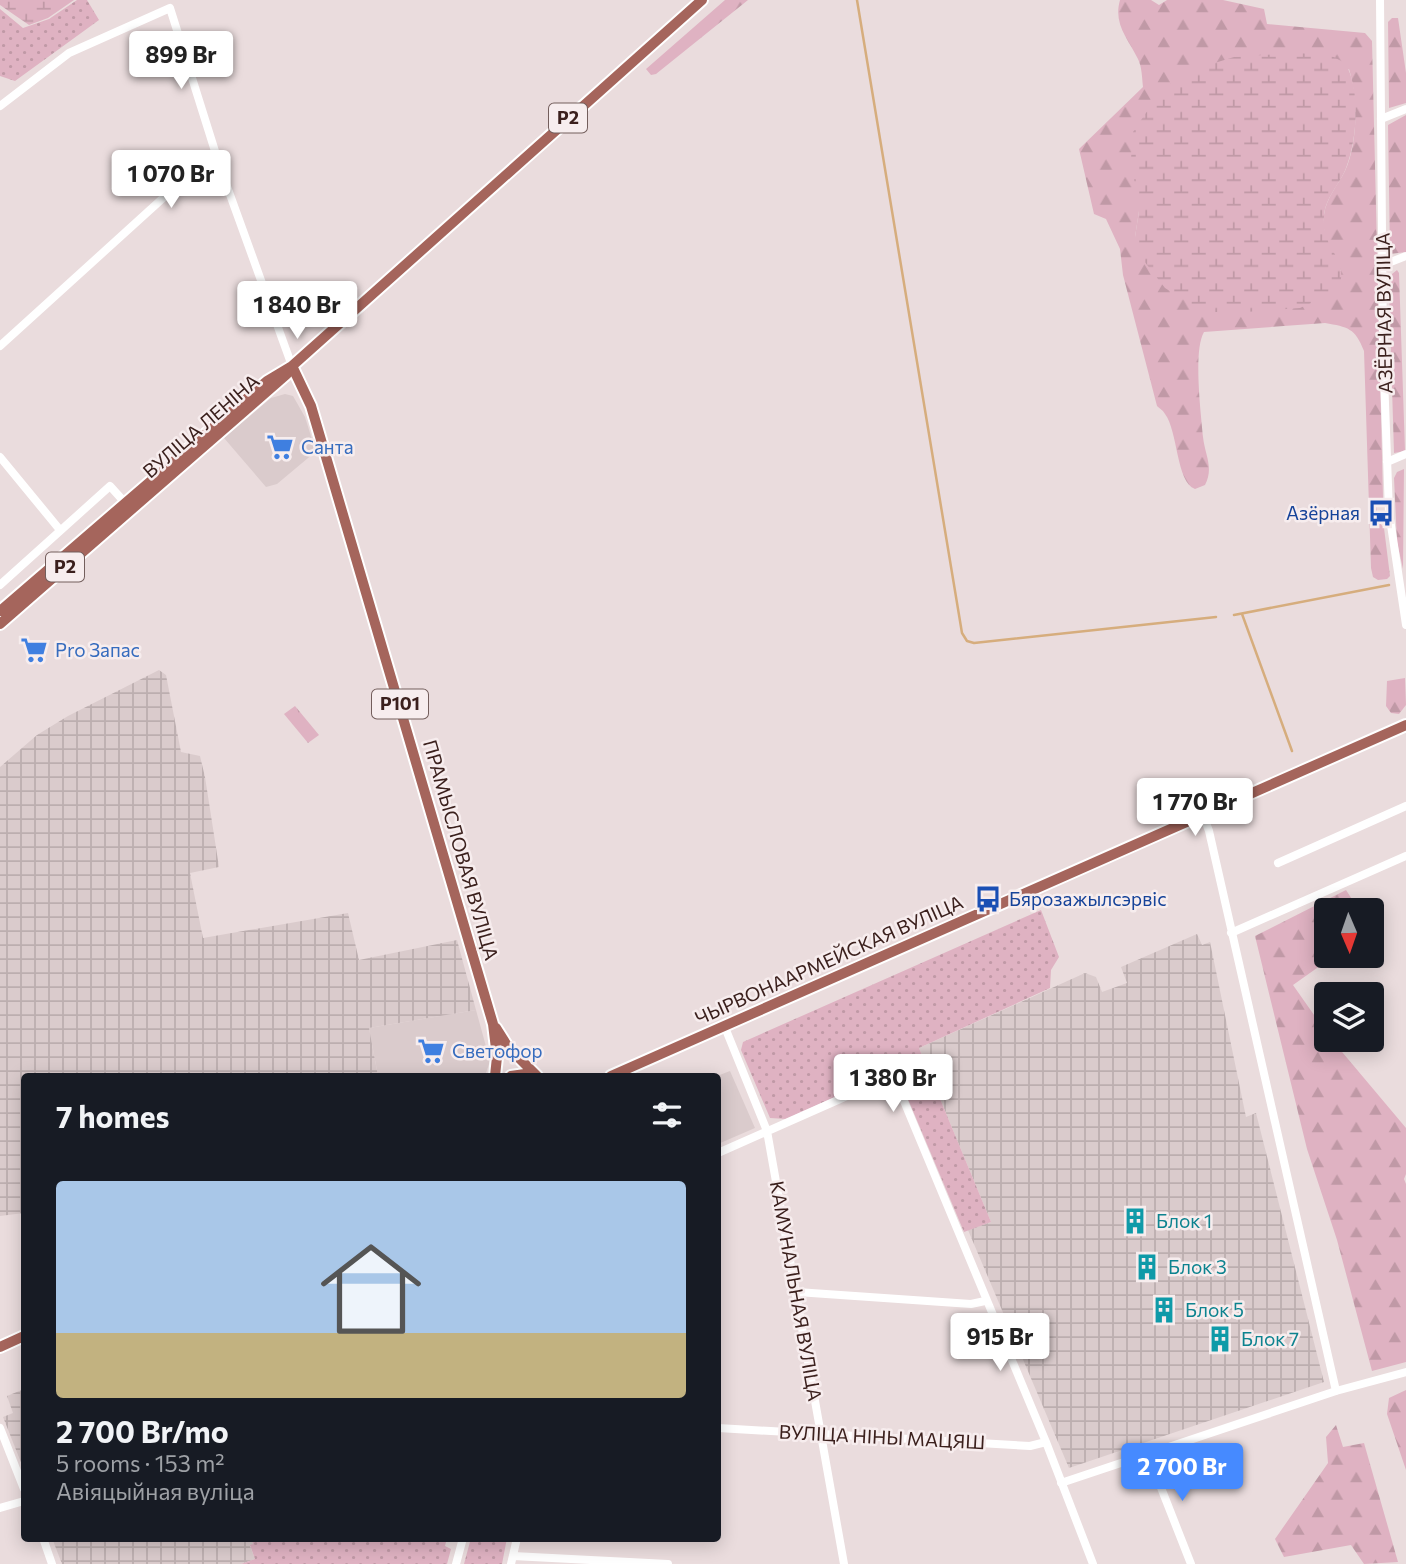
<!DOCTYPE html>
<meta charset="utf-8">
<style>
body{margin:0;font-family:Commissioner,sans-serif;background:#242831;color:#f1f3f6;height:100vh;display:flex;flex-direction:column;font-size:26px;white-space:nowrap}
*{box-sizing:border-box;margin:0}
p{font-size:23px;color:#9ea1a6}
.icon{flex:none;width:38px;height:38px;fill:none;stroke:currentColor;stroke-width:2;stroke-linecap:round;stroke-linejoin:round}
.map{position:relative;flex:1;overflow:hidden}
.sheet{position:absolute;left:21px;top:1073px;width:700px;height:469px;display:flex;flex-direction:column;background:#171b24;border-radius:7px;box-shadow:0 4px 18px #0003}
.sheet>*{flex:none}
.needle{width:46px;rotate:178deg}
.buttons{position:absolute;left:1314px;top:898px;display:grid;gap:14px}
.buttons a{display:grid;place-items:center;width:70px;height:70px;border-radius:7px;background:#171b24;box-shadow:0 4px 18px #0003;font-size:35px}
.price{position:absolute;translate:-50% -60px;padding:0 16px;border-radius:7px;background:#fff;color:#222;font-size:23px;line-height:46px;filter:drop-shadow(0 2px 4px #0008)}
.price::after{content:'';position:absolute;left:50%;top:42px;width:21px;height:16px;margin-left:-10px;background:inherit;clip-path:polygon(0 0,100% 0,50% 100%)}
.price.selected{background:#468aff;color:#fff}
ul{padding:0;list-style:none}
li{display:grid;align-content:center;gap:14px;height:371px;padding:0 35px}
li span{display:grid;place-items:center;height:217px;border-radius:7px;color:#555}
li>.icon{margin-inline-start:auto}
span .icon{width:126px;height:126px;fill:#fffc;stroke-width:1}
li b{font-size:30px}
h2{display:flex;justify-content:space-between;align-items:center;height:84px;padding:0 35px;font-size:30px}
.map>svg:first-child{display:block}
.built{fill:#dacbcc}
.industrial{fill:url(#industrial-grid)}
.grass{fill:url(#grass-dots)}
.forest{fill:url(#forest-firs);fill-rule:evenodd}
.wetland{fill:url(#wetland-marsh)}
.park{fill:url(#park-tufts)}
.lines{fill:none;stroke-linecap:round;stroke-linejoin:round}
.stream{stroke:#d6ad7d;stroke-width:2.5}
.major-casing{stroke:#fff;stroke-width:14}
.minor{stroke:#fff;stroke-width:8}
.major{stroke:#a5655c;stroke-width:10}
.labels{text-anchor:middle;stroke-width:5;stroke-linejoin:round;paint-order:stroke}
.shield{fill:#f7edee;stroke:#735e5c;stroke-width:2}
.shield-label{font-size:18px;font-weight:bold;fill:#3b201d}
.street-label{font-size:19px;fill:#3b201d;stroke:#f7edee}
.shop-label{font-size:19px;fill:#366cbe;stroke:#f7edee;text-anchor:start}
.transit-label{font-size:19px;fill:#164399;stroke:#f7edee;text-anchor:end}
.culture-label{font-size:19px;fill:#0d838f;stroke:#f7edee;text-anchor:start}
</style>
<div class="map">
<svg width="1406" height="1564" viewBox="0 0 1406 1564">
<defs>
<pattern id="industrial-grid" width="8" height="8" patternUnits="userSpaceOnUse" patternTransform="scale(1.75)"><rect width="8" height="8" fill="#dacbcc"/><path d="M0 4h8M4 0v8" fill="none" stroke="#bcaeaf"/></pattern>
<pattern id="grass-dots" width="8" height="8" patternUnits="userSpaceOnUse" patternTransform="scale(1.75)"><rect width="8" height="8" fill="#dfb2c2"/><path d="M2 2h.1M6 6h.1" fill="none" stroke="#c099a6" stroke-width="1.8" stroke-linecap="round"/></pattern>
<pattern id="forest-firs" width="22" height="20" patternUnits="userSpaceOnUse" patternTransform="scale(1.75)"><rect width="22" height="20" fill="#dfb2c2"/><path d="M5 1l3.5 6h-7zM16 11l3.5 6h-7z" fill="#c099a6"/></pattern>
<pattern id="wetland-marsh" width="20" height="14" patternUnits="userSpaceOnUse" patternTransform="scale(1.75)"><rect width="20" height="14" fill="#dfb2c2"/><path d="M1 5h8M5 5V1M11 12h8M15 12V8" fill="none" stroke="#c099a6"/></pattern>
<pattern id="park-tufts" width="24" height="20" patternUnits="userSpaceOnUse" patternTransform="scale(1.75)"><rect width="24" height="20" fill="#dfb2c2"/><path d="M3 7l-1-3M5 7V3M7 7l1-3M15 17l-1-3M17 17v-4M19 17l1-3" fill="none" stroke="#c099a6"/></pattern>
</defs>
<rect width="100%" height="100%" fill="#eadcdd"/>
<path class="built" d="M285 394 293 396 305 417 315 449 314 453 277 484 266 487 224 438 271 398Z
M476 1010 490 1061 485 1076H378L369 1028Z
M730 1071 755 1128 718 1144 717 1076Z"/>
<path class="industrial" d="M159 670 166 675 181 752 200 756 205 777 219 867 190 873 203 938 348 913 359 960 457 940 476 1010 369 1028 378 1076H24V1213L0 1216V767L37 735 68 716Z
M1197 934 1202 945 1210 942 1246 1117 1256 1113 1324 1382 1069 1468 968 1230 991 1222 919 1048 1085 973 1096 977 1102 992 1127 983 1121 967Z
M24 1389V1470L3 1417 13 1413 7 1396Z
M52 1538H251L253 1544 250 1546 255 1559 241 1564H62Z"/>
<path class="grass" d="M77 0H87L99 20 15 81 0 76V9L23 28 49 19Z
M1041 910 1059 957 1051 970 1050 988 919 1048 991 1222 964 1232 905 1092 886 1079H875L786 1119 770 1118 741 1050 743 1042Z
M251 1538H447L445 1546 451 1549 447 1564H241L255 1559 250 1545 253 1544Z
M471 1538H507L502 1564H464Z"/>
<path class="forest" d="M725 0H748L656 74 651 75 646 69Z
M1120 0H1151L1159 5 1167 0H1223L1264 9 1267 24 1365 33 1372 41 1383 498 1376 502 1378 521 1384 528 1390 576 1387 579 1378 580 1373 577 1371 568 1364 351C1355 328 1348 327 1325 323L1204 332C1193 351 1201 413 1203 437 1205 455 1214 468 1205 485L1195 489C1176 482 1178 431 1165 414 1163 410 1160 409 1157 406L1123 275 1120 249 1106 219 1094 214 1079 149 1143 87C1142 78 1142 67 1138 59 1128 39 1113 24 1120 0ZM1349 69C1358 99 1358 142 1345 171 1338 185 1326 198 1324 215 1321 235 1332 253 1341 271L1135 237 1139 211Z
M1392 18H1398L1406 73V103L1389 108 1388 22Z
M1406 115V252L1390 254 1388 125Z
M1397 270 1399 273 1405 451 1394 453 1389 290 1392 274Z
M1404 469 1403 569 1397 542 1394 478 1397 472Z
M1405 678 1406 705 1399 714 1391 713 1386 706 1387 681Z
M1346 890 1359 910H1326V956H1334L1293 985 1326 1032V1040H1332L1406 1128V1174L1404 1179 1406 1184V1362L1372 1371 1337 1240 1307 1149 1255 936Z
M1406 1390V1470L1387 1414 1389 1398Z
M1336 1425 1343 1447 1364 1443 1398 1562 1364 1564 1351 1545 1284 1557 1275 1539 1328 1463 1326 1437Z"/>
<path class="wetland" d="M0 0H74L48 18 29 25 0 5Z
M1295 53 1330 55 1345 63C1361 88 1357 141 1346 168 1340 184 1325 198 1324 216 1322 243 1339 253 1341 272 1342 276 1340 283 1340 288L1334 293 1300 308 1246 312H1211L1194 306 1165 288 1144 261 1135 237 1139 211 1131 159 1133 132 1162 89 1192 70 1234 57Z"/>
<path class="park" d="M295 706 319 735 308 743 284 714Z"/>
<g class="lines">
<path class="stream" d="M857 0 962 633 967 641 974 643 1216 617
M1242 614 1292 751
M1234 615 1389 585"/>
<g class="major-casing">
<path id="major" d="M292 366 311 406 493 1024 497 1057 495 1076
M0 611 267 381 292 366 702 0
M0 624 287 374
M496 1028 508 1047 537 1076
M511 1076 525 1074 537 1076
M611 1076 1406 725
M0 1347 24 1336"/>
</g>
<path class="minor" d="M1380 0 1383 349 1389 512 1406 625
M0 106 69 53 170 8 220 167 292 366
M1381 119 1406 109
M1383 265 1406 256
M0 346 173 189 193 176 220 167
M0 457 60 530
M1387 462 1406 454
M0 585 110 486 128 506
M1203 815 1209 831 1336 1391
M1278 863 1406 806
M1231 933 1406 856
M724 1025 767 1131 844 1564
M718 1153 874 1084 887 1086 901 1094 1046 1442 1093 1564
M797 1292 971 1304 985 1301
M0 1428 24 1489
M718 1428 1030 1446 1046 1442
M1147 1452 1191 1564
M1061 1483 1336 1391 1406 1372
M0 1508 24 1501
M43 1538 52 1564
M513 1556 668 1564
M456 1564 463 1538
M511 1564 517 1538"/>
<use href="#major" class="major"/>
</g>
<defs>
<g id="supermarket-bare" transform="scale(2.1)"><path d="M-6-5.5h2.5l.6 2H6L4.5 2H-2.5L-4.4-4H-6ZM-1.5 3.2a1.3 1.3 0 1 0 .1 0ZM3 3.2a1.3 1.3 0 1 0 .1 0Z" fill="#3f7fe0" stroke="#f7edee" stroke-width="2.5" paint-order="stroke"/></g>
<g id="bus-bare" transform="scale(2.1)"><path d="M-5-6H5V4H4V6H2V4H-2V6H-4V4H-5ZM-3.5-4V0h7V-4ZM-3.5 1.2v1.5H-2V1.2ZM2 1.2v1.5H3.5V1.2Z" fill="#1a4fb4" stroke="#f7edee" stroke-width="2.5" paint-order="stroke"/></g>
<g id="building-bare" transform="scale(2.1)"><path d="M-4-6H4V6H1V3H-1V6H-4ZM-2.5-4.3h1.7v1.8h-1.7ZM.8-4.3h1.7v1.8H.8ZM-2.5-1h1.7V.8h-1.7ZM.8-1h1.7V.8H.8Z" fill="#0f9aa8" stroke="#f7edee" stroke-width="2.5" paint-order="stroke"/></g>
</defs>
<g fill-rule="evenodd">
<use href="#supermarket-bare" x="280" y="447"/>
<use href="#bus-bare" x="1381" y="513"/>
<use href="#supermarket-bare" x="34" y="650"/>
<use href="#bus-bare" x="988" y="899"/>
<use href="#supermarket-bare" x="431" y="1051"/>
<use href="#building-bare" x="1135" y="1221"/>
<use href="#building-bare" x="1147" y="1267"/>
<use href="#building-bare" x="1164" y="1310"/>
<use href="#building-bare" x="1220" y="1339"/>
</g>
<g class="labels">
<g class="shield">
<rect x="549" y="103.5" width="38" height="29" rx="5"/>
<rect x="46" y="552.5" width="38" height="29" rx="5"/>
<rect x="372" y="689.5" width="56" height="29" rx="5"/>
</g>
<g class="shield-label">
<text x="568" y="124">Р2</text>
<text x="65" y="573">Р2</text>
<text x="400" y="710">Р101</text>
</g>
<g class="street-label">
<text transform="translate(1384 313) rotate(-91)" y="7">АЗЁРНАЯ ВУЛІЦА</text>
<text transform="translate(201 426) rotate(-41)" y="7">ВУЛІЦА ЛЕНІНА</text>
<text transform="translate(461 850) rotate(74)" y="7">ПРАМЫСЛОВАЯ ВУЛІЦА</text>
<text transform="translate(829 960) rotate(-24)" y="7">ЧЫРВОНААРМЕЙСКАЯ ВУЛІЦА</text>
<text transform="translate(796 1291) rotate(80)" y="7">КАМУНАЛЬНАЯ ВУЛІЦА</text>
<text transform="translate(882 1437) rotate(3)" y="7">ВУЛІЦА НІНЫ МАЦЯШ</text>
</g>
<g class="shop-label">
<text x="301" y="454">Санта</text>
<text x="55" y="657">Pro Запас</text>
<text x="452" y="1058">Светофор</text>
</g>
<g class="transit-label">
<text x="1360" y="520">Азёрная</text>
<text x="1009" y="906" text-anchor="start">Бярозажылсэрвіс</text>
</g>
<g class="culture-label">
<text x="1156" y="1228">Блок 1</text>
<text x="1168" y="1274">Блок 3</text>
<text x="1185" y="1317">Блок 5</text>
<text x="1241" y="1346">Блок 7</text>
</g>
</g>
</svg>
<div class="buttons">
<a><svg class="needle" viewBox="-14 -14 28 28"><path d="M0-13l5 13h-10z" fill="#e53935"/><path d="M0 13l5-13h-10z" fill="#9ea1a6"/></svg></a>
<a><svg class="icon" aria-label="layers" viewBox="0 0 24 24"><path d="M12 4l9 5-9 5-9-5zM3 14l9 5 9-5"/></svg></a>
</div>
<b class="price" style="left:181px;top:91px">899 Br</b>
<b class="price" style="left:171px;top:210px">1 070 Br</b>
<b class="price" style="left:297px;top:341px">1 840 Br</b>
<b class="price" style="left:1195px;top:838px">1 770 Br</b>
<b class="price" style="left:893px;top:1114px">1 380 Br</b>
<b class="price" style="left:1000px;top:1373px">915 Br</b>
<b class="price selected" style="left:1182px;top:1503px">2 700 Br</b>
<section class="sheet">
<h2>7 homes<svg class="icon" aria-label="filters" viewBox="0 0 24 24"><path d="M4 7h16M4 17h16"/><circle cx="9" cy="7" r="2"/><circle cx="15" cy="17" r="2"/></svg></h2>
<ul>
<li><span style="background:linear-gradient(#a9c7e8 70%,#c2b280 0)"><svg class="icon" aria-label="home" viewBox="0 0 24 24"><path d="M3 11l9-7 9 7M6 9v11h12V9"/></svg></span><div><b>2 700 Br/mo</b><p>5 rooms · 153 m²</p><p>Авіяцыйная вуліца</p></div></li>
</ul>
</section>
</div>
